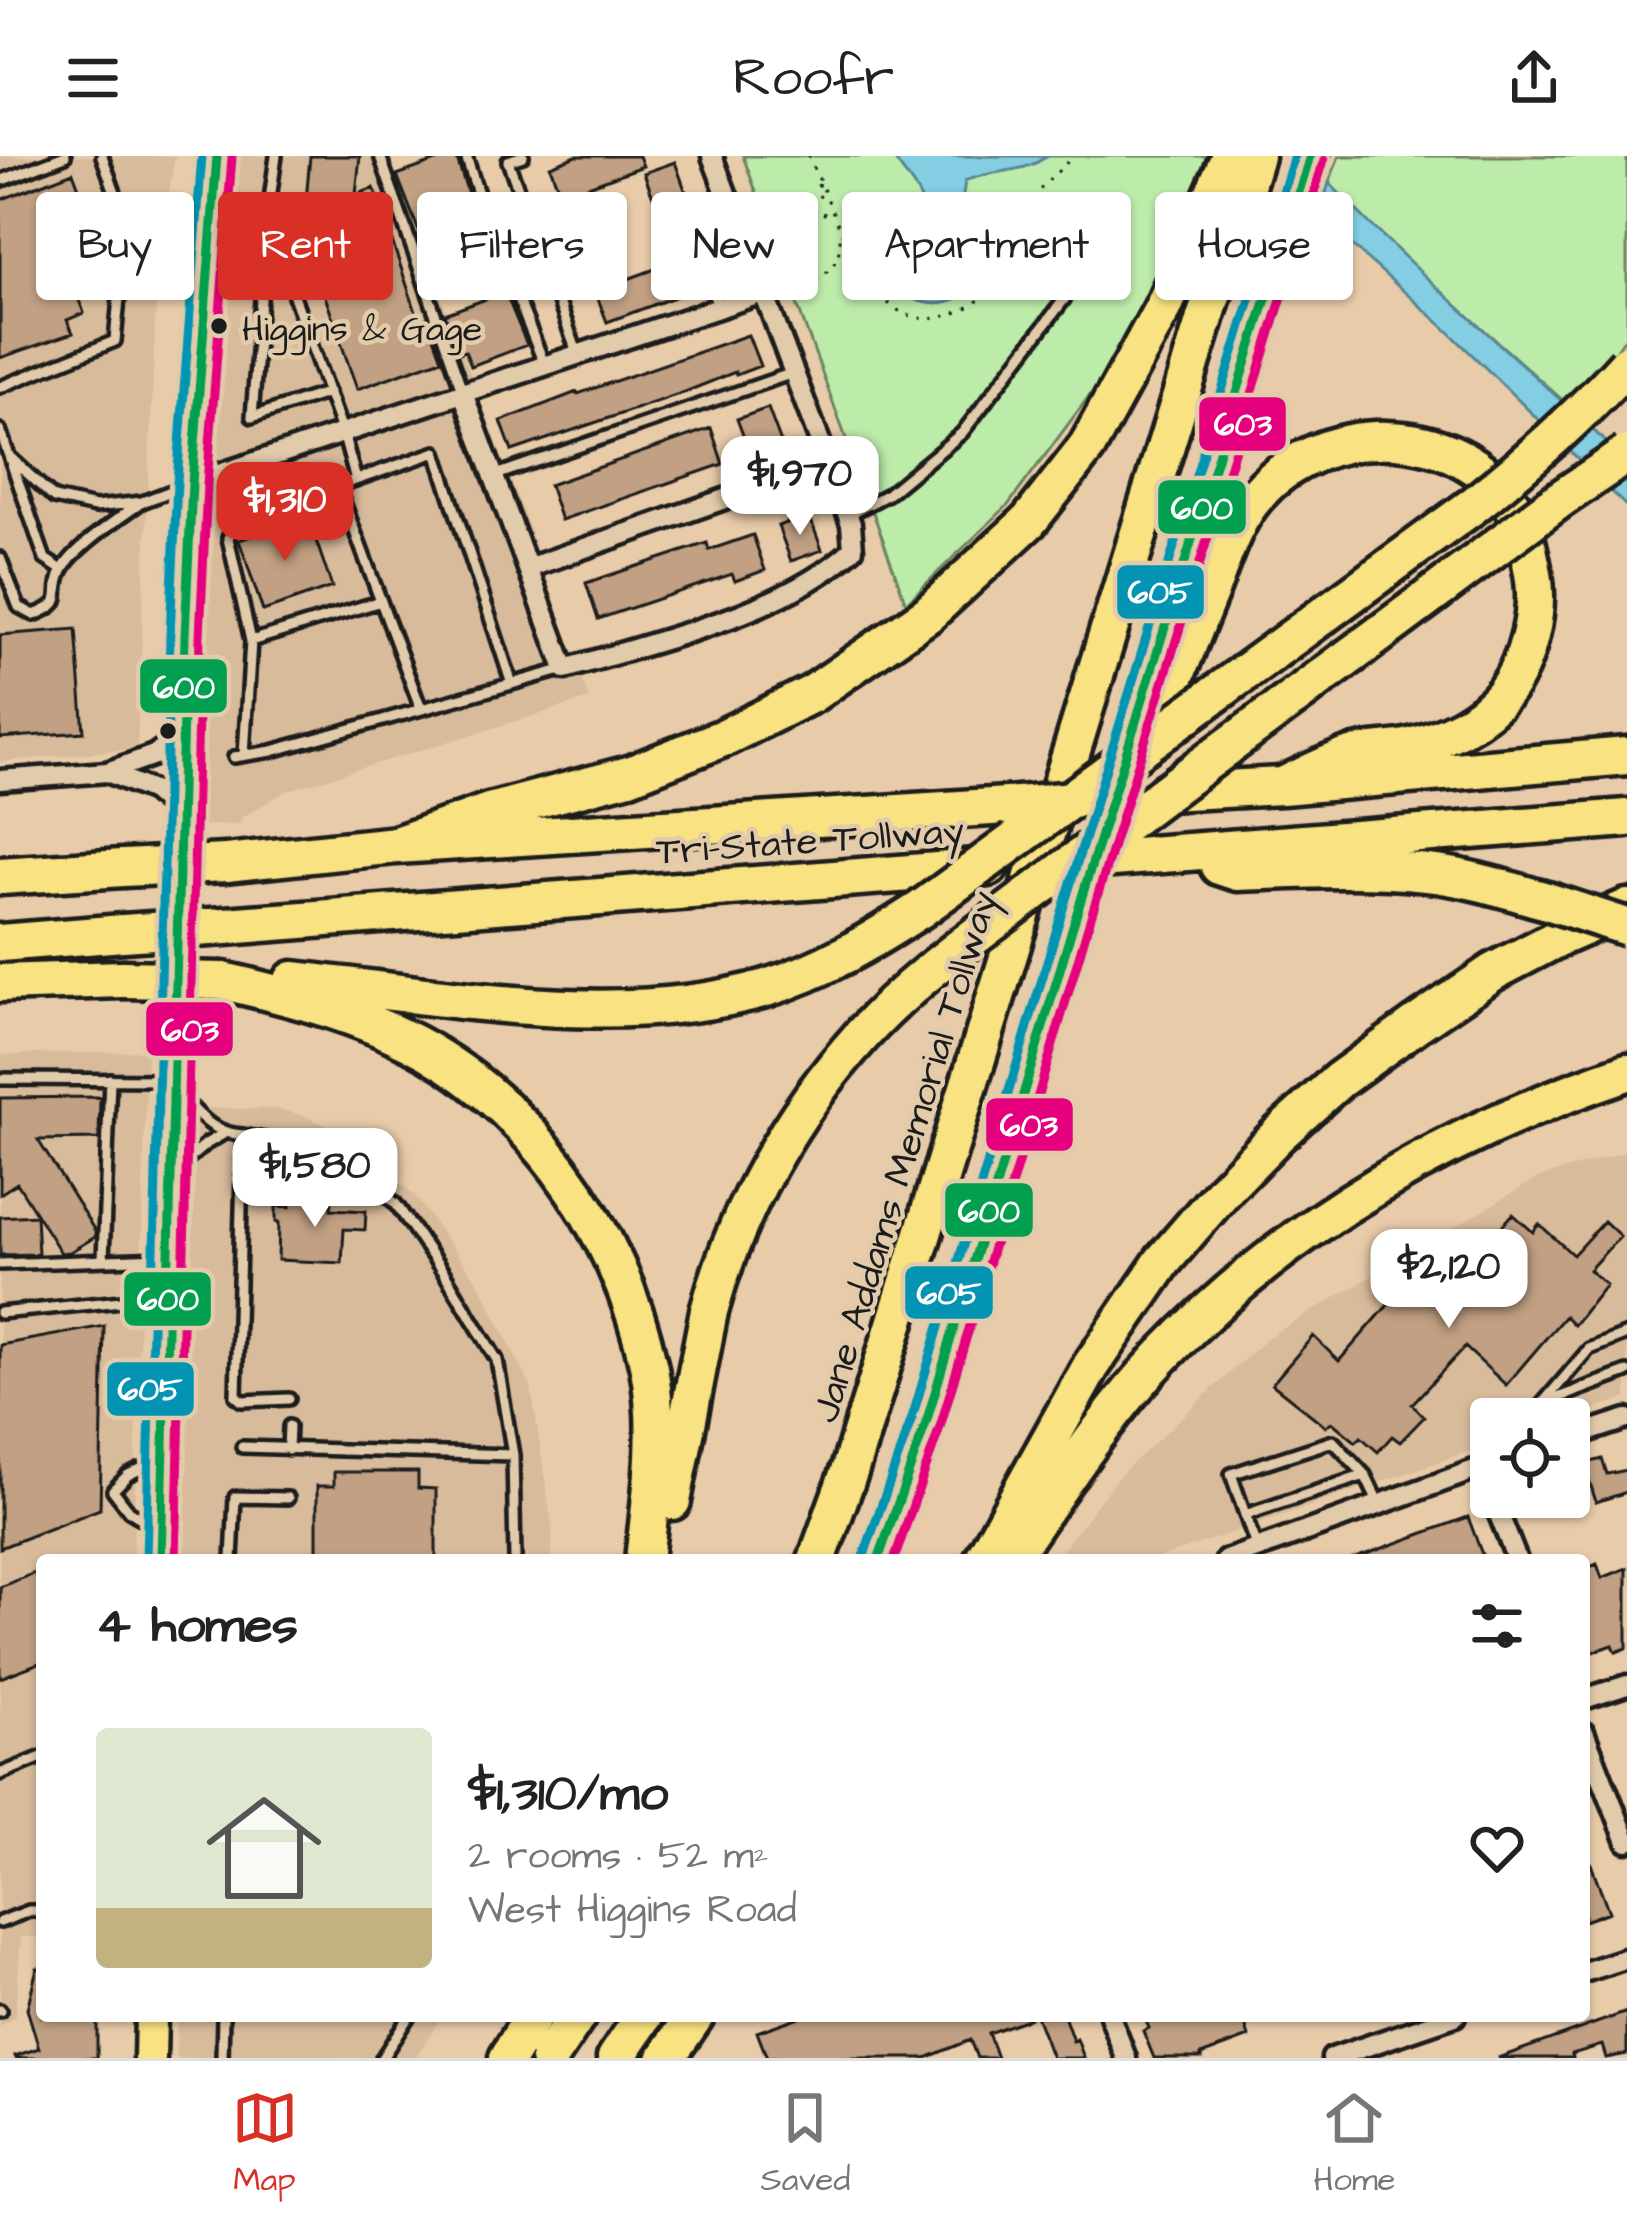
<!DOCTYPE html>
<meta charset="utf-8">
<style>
body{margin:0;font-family:"Architects Daughter",sans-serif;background:#f6f6f6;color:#222;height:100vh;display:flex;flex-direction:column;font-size:45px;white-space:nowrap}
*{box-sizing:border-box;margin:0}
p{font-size:39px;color:#767676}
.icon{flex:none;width:66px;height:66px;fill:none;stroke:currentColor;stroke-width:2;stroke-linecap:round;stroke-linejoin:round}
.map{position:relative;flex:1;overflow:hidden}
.side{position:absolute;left:36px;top:1398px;width:1554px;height:468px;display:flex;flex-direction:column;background:#fff;border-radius:12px;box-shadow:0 3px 9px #0004}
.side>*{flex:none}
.guide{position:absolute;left:36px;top:36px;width:1557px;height:108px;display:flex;gap:24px}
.tools{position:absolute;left:1470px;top:1242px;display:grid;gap:24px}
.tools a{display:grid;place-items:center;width:120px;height:120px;border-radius:12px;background:#fff;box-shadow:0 3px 9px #0004;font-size:60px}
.price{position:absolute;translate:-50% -102px;padding:0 27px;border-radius:24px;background:#fff;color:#222;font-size:39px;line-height:78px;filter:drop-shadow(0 3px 6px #0008)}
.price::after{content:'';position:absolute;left:50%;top:72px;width:36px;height:27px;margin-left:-18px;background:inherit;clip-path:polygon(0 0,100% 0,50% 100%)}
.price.active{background:#d93025;color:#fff}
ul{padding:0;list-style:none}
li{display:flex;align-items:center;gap:36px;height:300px;padding:0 60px}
li span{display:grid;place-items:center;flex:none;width:336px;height:240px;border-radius:12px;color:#555}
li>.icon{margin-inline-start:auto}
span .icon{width:144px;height:144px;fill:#fffc;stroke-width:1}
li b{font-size:51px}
h2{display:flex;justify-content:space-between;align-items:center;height:144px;padding:0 60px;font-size:51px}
.chip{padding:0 42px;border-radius:12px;background:#fff;box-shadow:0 3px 9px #0004;font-size:42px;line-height:108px}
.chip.active{background:#d93025;color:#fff}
header{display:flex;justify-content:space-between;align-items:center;height:156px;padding:0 60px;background:#fff;font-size:54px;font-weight:600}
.dock{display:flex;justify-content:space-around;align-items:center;height:168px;border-top:3px solid #e0e0e0;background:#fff;font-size:33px;color:#767676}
.dock a{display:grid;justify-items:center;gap:6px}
.dock .active{color:#d93025}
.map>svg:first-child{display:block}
.built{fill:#d8bb9b}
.green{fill:#bdecaa;stroke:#6c8463;stroke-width:3}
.water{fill:#83cee2;stroke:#5a8793;stroke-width:3}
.building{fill:#c1a083;stroke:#1c1c1c;stroke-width:3}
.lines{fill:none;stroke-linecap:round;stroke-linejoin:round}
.lane-casing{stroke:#1c1c1c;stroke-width:18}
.street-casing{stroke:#1c1c1c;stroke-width:27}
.primary-casing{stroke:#1c1c1c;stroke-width:39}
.highway-casing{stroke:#1c1c1c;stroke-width:45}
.path{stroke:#1c1c1c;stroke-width:3;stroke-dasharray:3 9;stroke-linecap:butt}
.lane{stroke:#e2cbab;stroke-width:9}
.street{stroke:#e2cbab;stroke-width:18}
.primary{stroke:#f8e281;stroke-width:30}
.highway{stroke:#f8e281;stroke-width:36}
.highway-bridge-casing{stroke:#1c1c1c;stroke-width:45;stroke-linecap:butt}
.highway-bridge{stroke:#f8e281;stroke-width:36}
.bus-1-casing{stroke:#e2cbab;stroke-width:18}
.bus-2-casing{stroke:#e2cbab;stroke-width:18}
.bus-3-casing{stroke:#e2cbab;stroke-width:18}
.bus-1{stroke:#019f4e;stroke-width:9}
.bus-2{stroke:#e5007d;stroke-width:9}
.bus-3{stroke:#0494b3;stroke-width:9}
.bus-dot{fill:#1c1c1c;stroke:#e2cbab;stroke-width:4.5}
.labels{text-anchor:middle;stroke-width:9;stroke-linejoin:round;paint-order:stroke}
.bus-label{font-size:36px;fill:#1c1c1c;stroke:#e2cbab;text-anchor:start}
.street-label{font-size:39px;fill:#1c1c1c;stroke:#e2cbab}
.line-badge{stroke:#e2cbab;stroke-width:4.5}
.badge-label{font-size:33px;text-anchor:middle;font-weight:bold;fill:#fff}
</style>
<header><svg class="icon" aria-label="menu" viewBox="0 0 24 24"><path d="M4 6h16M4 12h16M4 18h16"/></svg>Roofr<svg class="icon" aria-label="share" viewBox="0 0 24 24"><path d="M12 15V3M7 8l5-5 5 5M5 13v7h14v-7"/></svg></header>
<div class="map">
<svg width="1627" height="1902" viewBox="0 0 1627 1902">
<rect width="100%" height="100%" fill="#e8cba9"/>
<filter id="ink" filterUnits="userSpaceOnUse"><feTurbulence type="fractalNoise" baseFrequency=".00833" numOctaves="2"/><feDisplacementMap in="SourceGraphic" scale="24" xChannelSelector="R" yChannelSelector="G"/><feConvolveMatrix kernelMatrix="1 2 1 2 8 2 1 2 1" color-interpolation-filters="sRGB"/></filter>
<g filter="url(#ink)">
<path class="built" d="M0 0H175L158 101 137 592 0 606Z
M240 0H391L393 13 531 377 589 543 286 635 241 662 240 668 193 670 214 266Z
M147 895 133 1404H42V1781H21L15 1860 0 1871V899Z
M194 952 276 953 303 959 345 978 414 1039 480 1129 531 1231 552 1370V1404H185Z
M1627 995V1242L1564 1263H1491V1288L1152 1404H1055L1117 1322 1267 1182 1536 1023Z
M177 1860H442L415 1902H176Z"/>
<path class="green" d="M743 0H1208L1184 66 1104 220 1009 348 906 447Z
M1339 0H1627V179L1616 195 1567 248 1398 97 1329 27Z"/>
<path class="water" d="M892 0H1047C1022 19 994 12 965 25L962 45C972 56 985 67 989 83 996 108 969 141 945 147 928 150 914 144 899 137 887 99 933 83 923 49 918 32 902 15 892 0Z
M1329 27C1425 125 1529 212 1627 306V351L1445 172 1319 60Z"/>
<path class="building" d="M310 0H360L356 39 374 32 419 165 427 162 442 203 357 233 297 59 305 57Z
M450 0H456L473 53 418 73 397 19Z
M576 0H639L643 10 561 40 550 10Z
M675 6 705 89 675 100 644 17Z
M73 16 95 75 72 84 86 118 71 124 84 157 67 164 73 177 0 202V44Z
M564 45 594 128 566 139 536 56Z
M677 105 688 136 607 166 595 135Z
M505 136 527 189 471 210 465 195 459 197 445 158Z
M748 179 760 210 736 219 735 216 685 236 512 295 501 265 577 236 578 238Z
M768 252 781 287 750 298 737 263Z
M711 272 723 308 561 364 549 329Z
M809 359 822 394 791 405 778 370Z
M308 361 332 431 263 455 239 384Z
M753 379 765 414 735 425 732 418 598 463 586 427 707 387 709 394Z
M76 473 84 576 0 582V479Z
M100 941 99 983 38 984 95 1075V1081L70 1096 61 1097 17 1027 0 1038V942Z
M290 1042 332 1044 331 1053 366 1055 365 1074 344 1073 342 1107 278 1104 279 1066H276V1050L290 1051Z
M1513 1058 1533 1076 1539 1068 1573 1099 1604 1065 1620 1080 1589 1114 1606 1129 1574 1169 1565 1160 1506 1229 1465 1191 1412 1248 1424 1261 1400 1286 1392 1280 1378 1296 1361 1281 1356 1286 1332 1266 1325 1270 1272 1228 1313 1180 1339 1205 1409 1125 1428 1142 1462 1102 1468 1108Z
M36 1059 38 1098 0 1099V1061Z
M104 1170 100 1353 0 1392V1189Z
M1602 1303 1607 1318 1627 1314V1336L1596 1346 1584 1308Z
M334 1316H418V1332L436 1333V1404H317V1330H334Z
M1468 1361 1483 1401 1475 1404H1350Z
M1597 1408 1602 1422 1627 1412V1492L1616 1496 1613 1489 1593 1496 1584 1472V1413Z
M42 1414V1506L0 1522V1431Z
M1585 1692 1609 1756 1584 1765V1693Z
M37 1812 42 1813V1860H97V1902H16L15 1900 39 1892 27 1853Z
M1627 1856V1898L1606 1902 1602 1889 1572 1898 1573 1902H1498Z
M802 1860H1030V1862L988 1877 997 1902H977L970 1884 926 1902H767L757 1876Z
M1036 1860H1064L1073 1885 1077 1883 1084 1902H1052Z
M1144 1860H1233L1236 1868 1244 1865 1249 1881 1201 1899 1202 1902H1154L1143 1875 1149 1872Z"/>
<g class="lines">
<g class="lane-casing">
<path id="lane" d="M276 0 267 65 252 261 329 236
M380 0 463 237
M466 0 489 72 470 79
M523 0 508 5 578 199
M0 25 65 0
M219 62 267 65
M269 70 343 277 356 324
M215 86 266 89
M500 98 545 210
M697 99 719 152
M0 231 115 185 126 67 102 0
M0 274 45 403 62 414
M10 301 54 342 95 351 142 346 187 329
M493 320 793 217
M306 340 338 330
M848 359 888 338 962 277 1095 103
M237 364 228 382 251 485 244 599
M0 402 19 451 34 459C70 445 50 441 62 415 72 393 122 360 142 346
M251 485 381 445
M421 553 338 330 436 296 512 528
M234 601 272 595 565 513
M0 923 167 924
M180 939C202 961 211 977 243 979
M180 1010 206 988 223 978
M103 1104 110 923
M0 1108 162 1102
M0 1157 162 1141
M289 1243 242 1245 236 1240 243 979 338 996 396 1048 446 1120 497 1204 513 1299 515 1404
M1547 1246 1627 1216
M1541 1263 1542 1248 1589 1193 1627 1178
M242 1291 513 1299
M288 1294 289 1270
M1245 1359 1365 1319
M157 1372 129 1355 113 1334 128 1319 159 1304
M1257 1393 1231 1318 1333 1285 1365 1319 1379 1348
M232 1404 235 1341 288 1342
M0 1618 42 1601
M0 1766 29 1755H42
M0 1854V1855
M222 1902 223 1860
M382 1902 409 1860"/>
</g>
<g class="street-casing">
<path id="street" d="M463 237 565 513C654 486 785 457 853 393L851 368 712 0
M192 327 763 137
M528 412 827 307
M107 616 153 635 180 659
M0 624 107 616 154 599 182 579
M1569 1282 1627 1263
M1492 1341 1517 1404
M1226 1404 1491 1308
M1584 1543 1627 1529
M1584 1576 1627 1686
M1584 1816 1627 1802
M1110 1860 1126 1902
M1332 1902 1455 1860"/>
</g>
<g class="primary-casing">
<path id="primary" d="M161 1404 185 480 192 327 217 0
M150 1902 151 1860"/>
</g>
<g class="highway-casing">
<path id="highway" d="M1162 554C1179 511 1196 469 1213 427 1225 396 1234 365 1257 339 1320 266 1455 262 1511 348 1524 368 1528 393 1533 417 1540 455 1528 505 1504 537 1482 565 1445 582 1411 591 1391 596 1368 594 1348 601 1326 608 1304 620 1282 630
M1166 636 1282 630 1627 600
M396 689 489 656 629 619 723 582 812 538 928 458 1029 365 1087 291 1164 150 1230 0
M1149 699 1627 662
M226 707 396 689 1007 650
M1219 710 1237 716C1300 714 1364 710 1427 717 1468 721 1508 734 1547 745
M0 720 123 712
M225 770 989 711
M0 787 123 777
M293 824C444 840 618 875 766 832 822 815 873 784 921 753
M223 825C280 838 336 852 390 876 524 935 620 1071 649 1212 661 1276 651 1341 644 1404
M0 827 122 823
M672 1345 709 1155
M817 1404 850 1313 909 1123 1255 0
M878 1404 926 1267 1072 773 1310 0
M983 1404 1091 1210 1163 1105 1225 1033 1278 979 1339 924 1418 867 1493 816 1558 782 1627 752
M1009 1404C1058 1334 1104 1261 1163 1199 1293 1064 1451 976 1627 916
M508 1902 533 1860
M549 1902 577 1860
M616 1902 644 1860
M666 1902 695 1860"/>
</g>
<path class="path" d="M808 0C836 50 865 183 946 160 963 155 980 147 991 131 1004 110 1005 83 1017 62 1032 39 1054 20 1073 0
M810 49 817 45 821 38 818 28
M764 51C790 48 807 49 831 61
M842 72 853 73 873 56H881
M794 134C822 123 842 112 840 79"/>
<use href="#lane" class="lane"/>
<use href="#street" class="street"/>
<use href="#primary" class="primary"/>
<use href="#highway" class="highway"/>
<g class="highway-bridge-casing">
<path id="highway-bridge" d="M1007 650 1073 644
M1076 705 1149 699
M123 712 226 707
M1547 745 1627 771
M921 753 1474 349C1529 305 1580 260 1627 208
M123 777 225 770
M122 823 223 825
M709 1155C737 1052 791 958 862 879 904 832 956 794 1007 756 1069 709 1132 662 1195 615 1317 525 1438 435 1559 344L1627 298"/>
</g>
<use href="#highway-bridge" class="highway-bridge"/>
<g class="bus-1-casing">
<path id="bus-1" d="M161 1404 185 480 192 327 217 0
M878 1404 926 1267 1072 773 1310 0"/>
</g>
<g class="bus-2-casing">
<path id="bus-2" d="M176 1404 200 481 207 328 232 1
M894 1404 940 1271 1086 777 1324 4"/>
</g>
<g class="bus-3-casing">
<path id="bus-3" d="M864 1399 912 1262 1058 769 1294 0
M146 1404 170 479 177 326 202 0"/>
</g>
<use href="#bus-1" class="bus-1"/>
<use href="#bus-2" class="bus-2"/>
<use href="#bus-3" class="bus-3"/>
</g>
</g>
<g class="bus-dot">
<circle cx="219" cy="170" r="10"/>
<circle cx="168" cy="575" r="10"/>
</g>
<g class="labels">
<g class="bus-label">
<text x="242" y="184">Higgins &amp; Gage</text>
</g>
<g class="street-label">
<text transform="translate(810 683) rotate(-4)" y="14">Tri-State Tollway</text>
<text transform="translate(903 1000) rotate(-73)" y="14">Jane Addams Memorial Tollway</text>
</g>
</g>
<g class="line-badge">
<rect x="1197" y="239" width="91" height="58" rx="12" fill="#e5007d"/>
<rect x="1156" y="322" width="92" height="58" rx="12" fill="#019f4e"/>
<rect x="1115" y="407" width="91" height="58" rx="12" fill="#0494b3"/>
<rect x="138" y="501" width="91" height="58" rx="12" fill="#019f4e"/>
<rect x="144" y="844" width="91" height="58" rx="12" fill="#e5007d"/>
<rect x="984" y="940" width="91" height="57" rx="12" fill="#e5007d"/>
<rect x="943" y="1025" width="92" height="58" rx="12" fill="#019f4e"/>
<rect x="903" y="1108" width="92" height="57" rx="12" fill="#0494b3"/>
<rect x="122" y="1114" width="91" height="58" rx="12" fill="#019f4e"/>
<rect x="105" y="1204" width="91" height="58" rx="12" fill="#0494b3"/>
</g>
<g class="badge-label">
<text x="1243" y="279">603</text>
<text x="1202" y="363">600</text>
<text x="1160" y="447">605</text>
<text x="184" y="542">600</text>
<text x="190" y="885">603</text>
<text x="1029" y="980">603</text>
<text x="989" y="1066">600</text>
<text x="949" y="1148">605</text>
<text x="168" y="1154">600</text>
<text x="150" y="1244">605</text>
</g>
</svg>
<div class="tools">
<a><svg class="icon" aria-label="locate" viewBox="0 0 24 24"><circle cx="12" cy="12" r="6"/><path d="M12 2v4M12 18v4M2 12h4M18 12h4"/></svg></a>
</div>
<b class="price" style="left:800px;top:382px">$1,970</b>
<b class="price active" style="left:285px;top:408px">$1,310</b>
<b class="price" style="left:315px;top:1074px">$1,580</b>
<b class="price" style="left:1449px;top:1175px">$2,120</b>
<div class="guide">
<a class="chip">Buy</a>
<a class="chip active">Rent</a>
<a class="chip">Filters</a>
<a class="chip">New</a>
<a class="chip">Apartment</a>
<a class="chip">House</a>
</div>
<section class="side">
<h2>4 homes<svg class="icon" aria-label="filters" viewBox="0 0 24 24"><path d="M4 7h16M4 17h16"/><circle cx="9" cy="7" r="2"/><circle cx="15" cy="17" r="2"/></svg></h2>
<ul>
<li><span style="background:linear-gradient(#dfe7d0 75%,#c2b280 0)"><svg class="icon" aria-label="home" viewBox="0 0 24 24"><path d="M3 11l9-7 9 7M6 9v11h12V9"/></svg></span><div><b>$1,310/mo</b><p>2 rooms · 52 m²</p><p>West Higgins Road</p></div><svg class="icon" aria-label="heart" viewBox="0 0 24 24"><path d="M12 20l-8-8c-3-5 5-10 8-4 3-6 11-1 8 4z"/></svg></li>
</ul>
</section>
</div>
<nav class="dock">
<a class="active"><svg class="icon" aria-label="map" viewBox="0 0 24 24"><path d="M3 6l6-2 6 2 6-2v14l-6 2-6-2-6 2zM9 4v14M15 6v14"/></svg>Map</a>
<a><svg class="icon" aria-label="saved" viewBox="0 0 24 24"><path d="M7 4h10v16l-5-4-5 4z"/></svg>Saved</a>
<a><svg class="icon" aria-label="home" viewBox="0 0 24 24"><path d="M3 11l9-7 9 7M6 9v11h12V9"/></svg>Home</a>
</nav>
